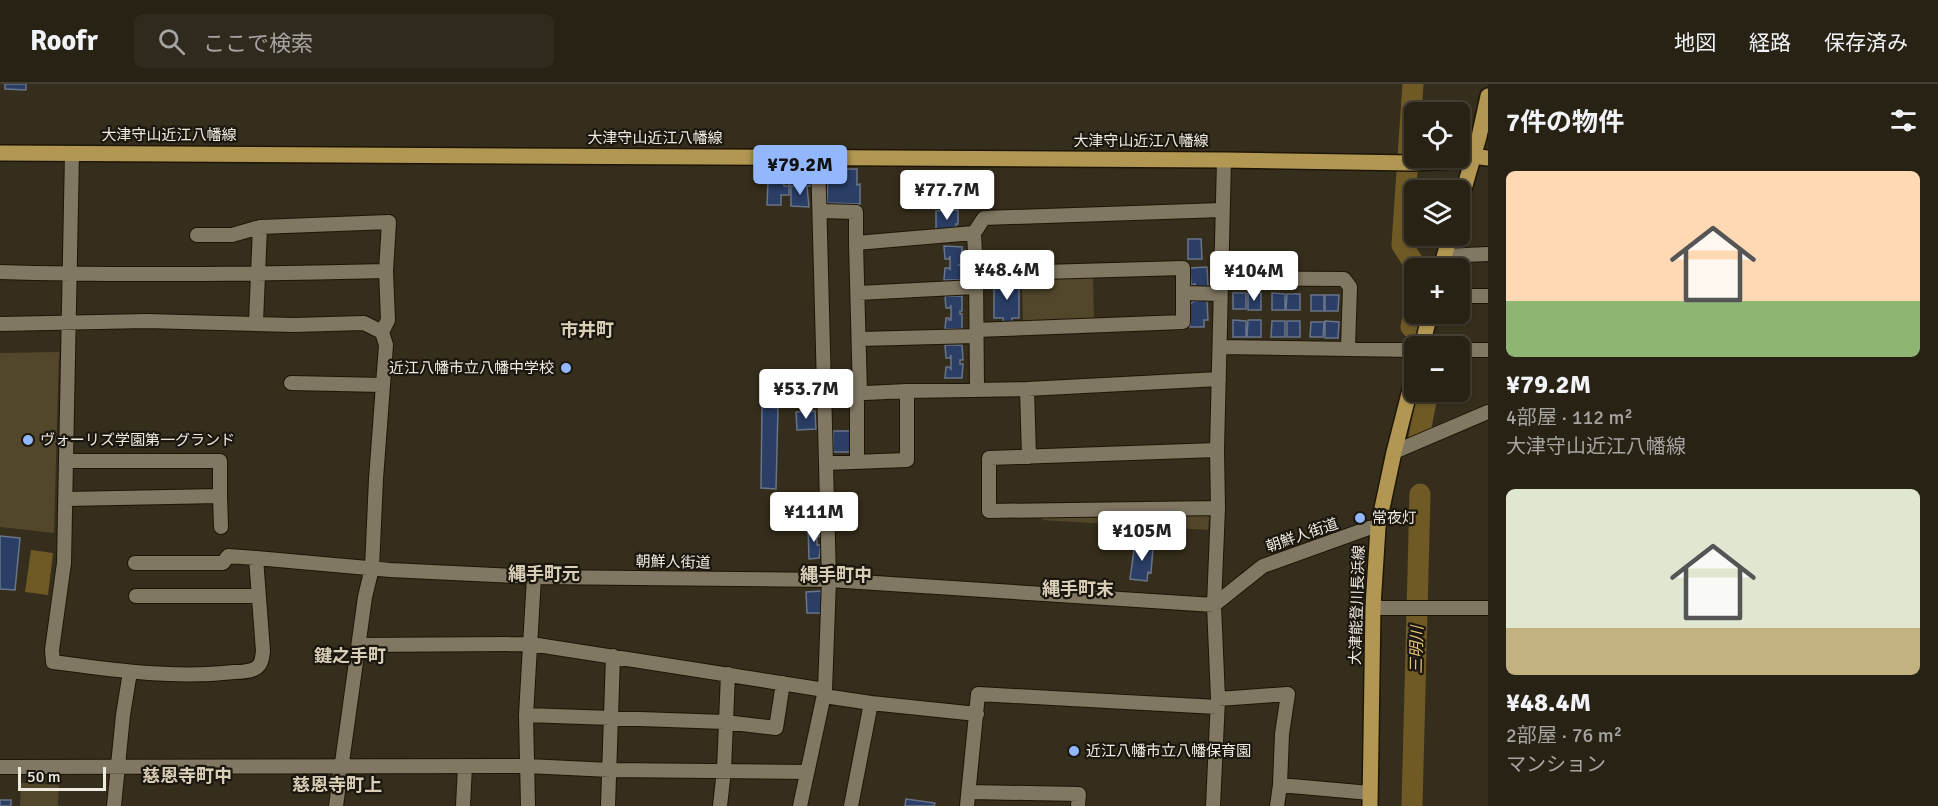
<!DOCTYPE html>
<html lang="ja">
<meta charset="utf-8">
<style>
body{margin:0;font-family:Signika,"Noto Sans JP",sans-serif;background:#302a1e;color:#f1f3f6;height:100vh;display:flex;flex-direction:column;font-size:22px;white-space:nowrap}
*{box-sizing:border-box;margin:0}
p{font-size:20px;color:#a5a4a0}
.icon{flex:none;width:33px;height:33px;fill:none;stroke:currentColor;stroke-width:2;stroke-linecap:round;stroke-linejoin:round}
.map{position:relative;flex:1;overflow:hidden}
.details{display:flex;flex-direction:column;background:#282215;width:450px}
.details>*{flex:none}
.buttons{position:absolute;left:1404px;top:18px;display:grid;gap:12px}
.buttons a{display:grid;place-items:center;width:66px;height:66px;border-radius:9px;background:#282215;box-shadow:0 2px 4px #0004,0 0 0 2px #443f34;font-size:30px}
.scale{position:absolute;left:18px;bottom:15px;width:88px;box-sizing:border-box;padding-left:6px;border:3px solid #f0ebe0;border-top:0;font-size:16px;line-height:21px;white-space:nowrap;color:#f0ebe0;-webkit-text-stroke:4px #1b170f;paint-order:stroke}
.price{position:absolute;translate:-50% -51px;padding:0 14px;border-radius:6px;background:#fff;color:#222;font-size:20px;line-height:39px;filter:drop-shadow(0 2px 3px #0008)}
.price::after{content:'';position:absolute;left:50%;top:36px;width:18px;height:14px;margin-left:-9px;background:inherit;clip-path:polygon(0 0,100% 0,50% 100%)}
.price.on{background:#93b7fd;color:#111}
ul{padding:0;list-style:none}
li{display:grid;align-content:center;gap:12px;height:318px;padding:0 18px}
li span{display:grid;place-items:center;height:186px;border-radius:9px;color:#555}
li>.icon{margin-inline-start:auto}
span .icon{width:108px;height:108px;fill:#fffc;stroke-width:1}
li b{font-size:26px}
h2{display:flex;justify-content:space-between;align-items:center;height:72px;padding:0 18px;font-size:26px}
header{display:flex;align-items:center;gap:36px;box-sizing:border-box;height:84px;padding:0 30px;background:#282215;border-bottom:2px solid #443f34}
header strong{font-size:28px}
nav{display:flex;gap:33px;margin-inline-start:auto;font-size:21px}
.search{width:420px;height:54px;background:#302a1e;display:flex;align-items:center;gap:15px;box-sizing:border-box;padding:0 21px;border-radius:9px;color:#a5a4a0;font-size:22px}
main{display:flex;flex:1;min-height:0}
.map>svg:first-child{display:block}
.green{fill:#53472b}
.water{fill:#6f5a26}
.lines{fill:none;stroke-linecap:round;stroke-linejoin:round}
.river{stroke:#6f5a26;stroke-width:21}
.building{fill:#2a3e66;stroke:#6a7488;stroke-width:1.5}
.street-casing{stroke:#1e1605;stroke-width:16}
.primary-casing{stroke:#1e1605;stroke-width:18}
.street{stroke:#817863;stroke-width:14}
.primary{stroke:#b29752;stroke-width:15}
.poi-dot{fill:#93b7fd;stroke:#1b170f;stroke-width:2}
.labels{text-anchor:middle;stroke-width:4.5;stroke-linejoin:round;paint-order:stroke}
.street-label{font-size:15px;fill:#f0ebe0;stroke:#1b170f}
.poi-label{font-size:15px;fill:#f0ebe0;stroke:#1b170f;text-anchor:start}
.water-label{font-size:16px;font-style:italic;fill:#e5c475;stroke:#1b170f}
.quarter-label{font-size:18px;font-weight:bold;fill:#d9cfb8;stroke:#1b170f}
</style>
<header>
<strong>Roofr</strong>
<div class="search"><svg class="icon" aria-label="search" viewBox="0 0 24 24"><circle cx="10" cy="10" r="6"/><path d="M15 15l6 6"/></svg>ここで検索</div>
<nav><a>地図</a><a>経路</a><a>保存済み</a></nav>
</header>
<main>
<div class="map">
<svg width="1488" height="722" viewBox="0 0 1488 722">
<rect width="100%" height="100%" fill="#362e1c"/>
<path class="green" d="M1093 193 1094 237 1023 239 1022 195Z
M59 268 54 449 0 443V269Z
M1205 428 1209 432 1208 446 1042 436V433Z
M21 699 59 701 58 722H20Z"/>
<path class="water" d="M31 466 53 469 48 511 25 508Z"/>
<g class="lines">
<path class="river" d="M1413 0 1402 161 1417 184
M1411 243 1414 228
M1419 353 1427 312
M1412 722 1420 410"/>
</g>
<path class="building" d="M5 0H26V6L5 5Z
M828 85H857V101L860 100V120L827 119Z
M789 91 811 92V102H789Z
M768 96H784V102H789V111H781V121H767Z
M791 102H807L809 123 791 122Z
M958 126V140H956V148L936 149V127Z
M1188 155H1201L1202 175H1188Z
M944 162 962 163V179L959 181H962V196H944L945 184H949L950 186V172L949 175H945Z
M1207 183 1208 203 1196 204 1195 200 1191 201 1190 184Z
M1019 198V234H1012V239H1003V234H994V199Z
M1233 209H1246V225H1233Z
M1248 209H1261V226H1248Z
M1272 209 1285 210V226H1272Z
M1287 210H1300V226H1286Z
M1311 211H1324V227H1311Z
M1325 211H1339L1338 227H1325Z
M945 212H962V227H960V230H962V245H945L946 234H949V236H951V221L950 224H946Z
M1207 216 1208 236H1204V243H1190L1189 221 1194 217Z
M1233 236 1246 237V253H1233Z
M1248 236H1261V253H1247Z
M1272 237H1285V253H1271Z
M1287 237H1300V253H1287Z
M1325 237 1339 238 1338 254H1325Z
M1311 238H1324L1323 253H1310Z
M945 261H962L963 276H960V280H963L962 294H945L946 283H949L951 285V271L950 274H946Z
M762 323 778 324 776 405 761 404Z
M815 327 816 345 797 346 796 328Z
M833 347H850V353H853V362H850V368H833Z
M808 443H814V445H820V452L817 453V461H821L819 474 809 475Z
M0 452 20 454 15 506 0 505Z
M1135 459 1146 460V463L1153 464 1151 489 1148 488 1147 497 1130 495Z
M821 507 822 520 824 529H807L806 508Z
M906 715 935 719 934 722H905Z
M0 716H11V722H0Z"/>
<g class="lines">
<g class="street-casing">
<path id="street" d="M72 69 64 479 52 566 53 578C113 586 173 595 234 588 241 588 250 588 256 584 262 580 262 574 263 567L256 474 390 486 534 493 829 496 1214 521 1218 424 1217 366 1224 76
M820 127 856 128V159L974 149
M197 151H232L260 143
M856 159 860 310
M1444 172 1488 170
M0 188C129 192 258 190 386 187L389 138 260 143 256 238
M1222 194 1344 195 1350 203 1348 264
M858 209 975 203
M1183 209 1220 210
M1460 212H1488
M0 240 147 237 294 241 364 239 382 248 386 261 376 395 372 484 365 513 336 722
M976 246 1183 238V184L976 190
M382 248 388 236 386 187
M859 255 976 252
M1220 263 1414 266
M1460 266H1488
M291 299 383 301
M977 305 976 190 974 149 984 134 1222 126
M1027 305 1029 373
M857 310V378
M824 311 907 307 1027 305 1219 295
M1217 366 989 374V427L1218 424
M1394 368 1488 328
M826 379 907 376V307
M220 412 221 443
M66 415 220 412V377H66
M135 479H223L228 472 256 474
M136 512H258
M1373 522 1382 524H1488
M359 561 531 560 825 606
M824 612 871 619 977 630
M1218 615 1288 610 1282 650 1280 701 1277 722
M526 631 725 638 776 644 783 599
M0 683 527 682 610 686 807 688
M1280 701 1370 709
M970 708 1079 710 1078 722
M114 722 123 631 130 588
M463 722 465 682
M528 722 526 631 534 493
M608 722 613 572
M720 722 724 686 728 590
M800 722 825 606 829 496 818 73
M851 722 871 619
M967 722 978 610 1217 623
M1213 722 1218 615 1214 521 1263 482 1369 444 1378 443"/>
</g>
<g class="primary-casing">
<path id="primary" d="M0 69 1224 76 1413 79 1453 77 1473 72 1488 74
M1460 119 1479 53 1488 12
M1441 184 1450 152
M1422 262 1430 230
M1370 722 1373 522 1378 443 1394 368 1414 290"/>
</g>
<use href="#street" class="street"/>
<use href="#primary" class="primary"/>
</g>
<g class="poi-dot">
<circle cx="566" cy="284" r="6"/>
<circle cx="28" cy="356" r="6"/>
<circle cx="1360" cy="434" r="6"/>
<circle cx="1074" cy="667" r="6"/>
</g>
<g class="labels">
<g class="street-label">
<text x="169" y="56">大津守山近江八幡線</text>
<text x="655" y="59">大津守山近江八幡線</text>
<text x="1141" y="62">大津守山近江八幡線</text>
<text transform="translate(1302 451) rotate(-19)" y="5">朝鮮人街道</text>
<text transform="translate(673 478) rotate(1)" y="5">朝鮮人街道</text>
<text transform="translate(1357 521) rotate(-88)" y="5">大津能登川長浜線</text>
</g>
<g class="poi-label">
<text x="554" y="289" text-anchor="end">近江八幡市立八幡中学校</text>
<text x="40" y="361">ヴォーリズ学園第一グランド</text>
<text x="1372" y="439">常夜灯</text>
<text x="1086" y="672">近江八幡市立八幡保育園</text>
</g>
<g class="water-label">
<text transform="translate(1416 566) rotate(-89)" y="6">三明川</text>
</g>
<g class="quarter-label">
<text x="587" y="252">市井町</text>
<text x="544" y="496">縄手町元</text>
<text x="836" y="497">縄手町中</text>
<text x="1078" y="511">縄手町末</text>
<text x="350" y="578">鍵之手町</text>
<text x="187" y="698">慈恩寺町中</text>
<text x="337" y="707">慈恩寺町上</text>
</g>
</g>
</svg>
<div class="buttons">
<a><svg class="icon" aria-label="locate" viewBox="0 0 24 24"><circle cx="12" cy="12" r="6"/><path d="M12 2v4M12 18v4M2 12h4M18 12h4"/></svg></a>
<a><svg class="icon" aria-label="layers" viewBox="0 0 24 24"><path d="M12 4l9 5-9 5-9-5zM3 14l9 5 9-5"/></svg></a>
<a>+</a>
<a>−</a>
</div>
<div class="scale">50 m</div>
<b class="price on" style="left:800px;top:112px">¥79.2M</b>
<b class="price" style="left:947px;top:137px">¥77.7M</b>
<b class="price" style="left:1007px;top:217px">¥48.4M</b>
<b class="price" style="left:1254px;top:218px">¥104M</b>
<b class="price" style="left:806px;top:336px">¥53.7M</b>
<b class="price" style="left:814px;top:459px">¥111M</b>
<b class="price" style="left:1142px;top:478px">¥105M</b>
</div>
<section class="details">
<h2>7件の物件<svg class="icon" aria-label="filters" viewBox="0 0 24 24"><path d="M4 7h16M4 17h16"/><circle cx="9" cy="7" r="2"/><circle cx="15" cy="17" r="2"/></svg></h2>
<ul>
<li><span style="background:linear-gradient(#ffd9b3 70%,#8fb573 0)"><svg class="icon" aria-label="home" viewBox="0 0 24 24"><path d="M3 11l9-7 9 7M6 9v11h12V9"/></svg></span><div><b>¥79.2M</b><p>4部屋 · 112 m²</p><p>大津守山近江八幡線</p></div></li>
<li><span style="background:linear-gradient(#dfe7d0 75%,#c2b280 0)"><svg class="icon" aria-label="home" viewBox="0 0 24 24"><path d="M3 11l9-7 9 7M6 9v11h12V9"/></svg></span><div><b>¥48.4M</b><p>2部屋 · 76 m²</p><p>マンション</p></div></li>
</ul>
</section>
</main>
